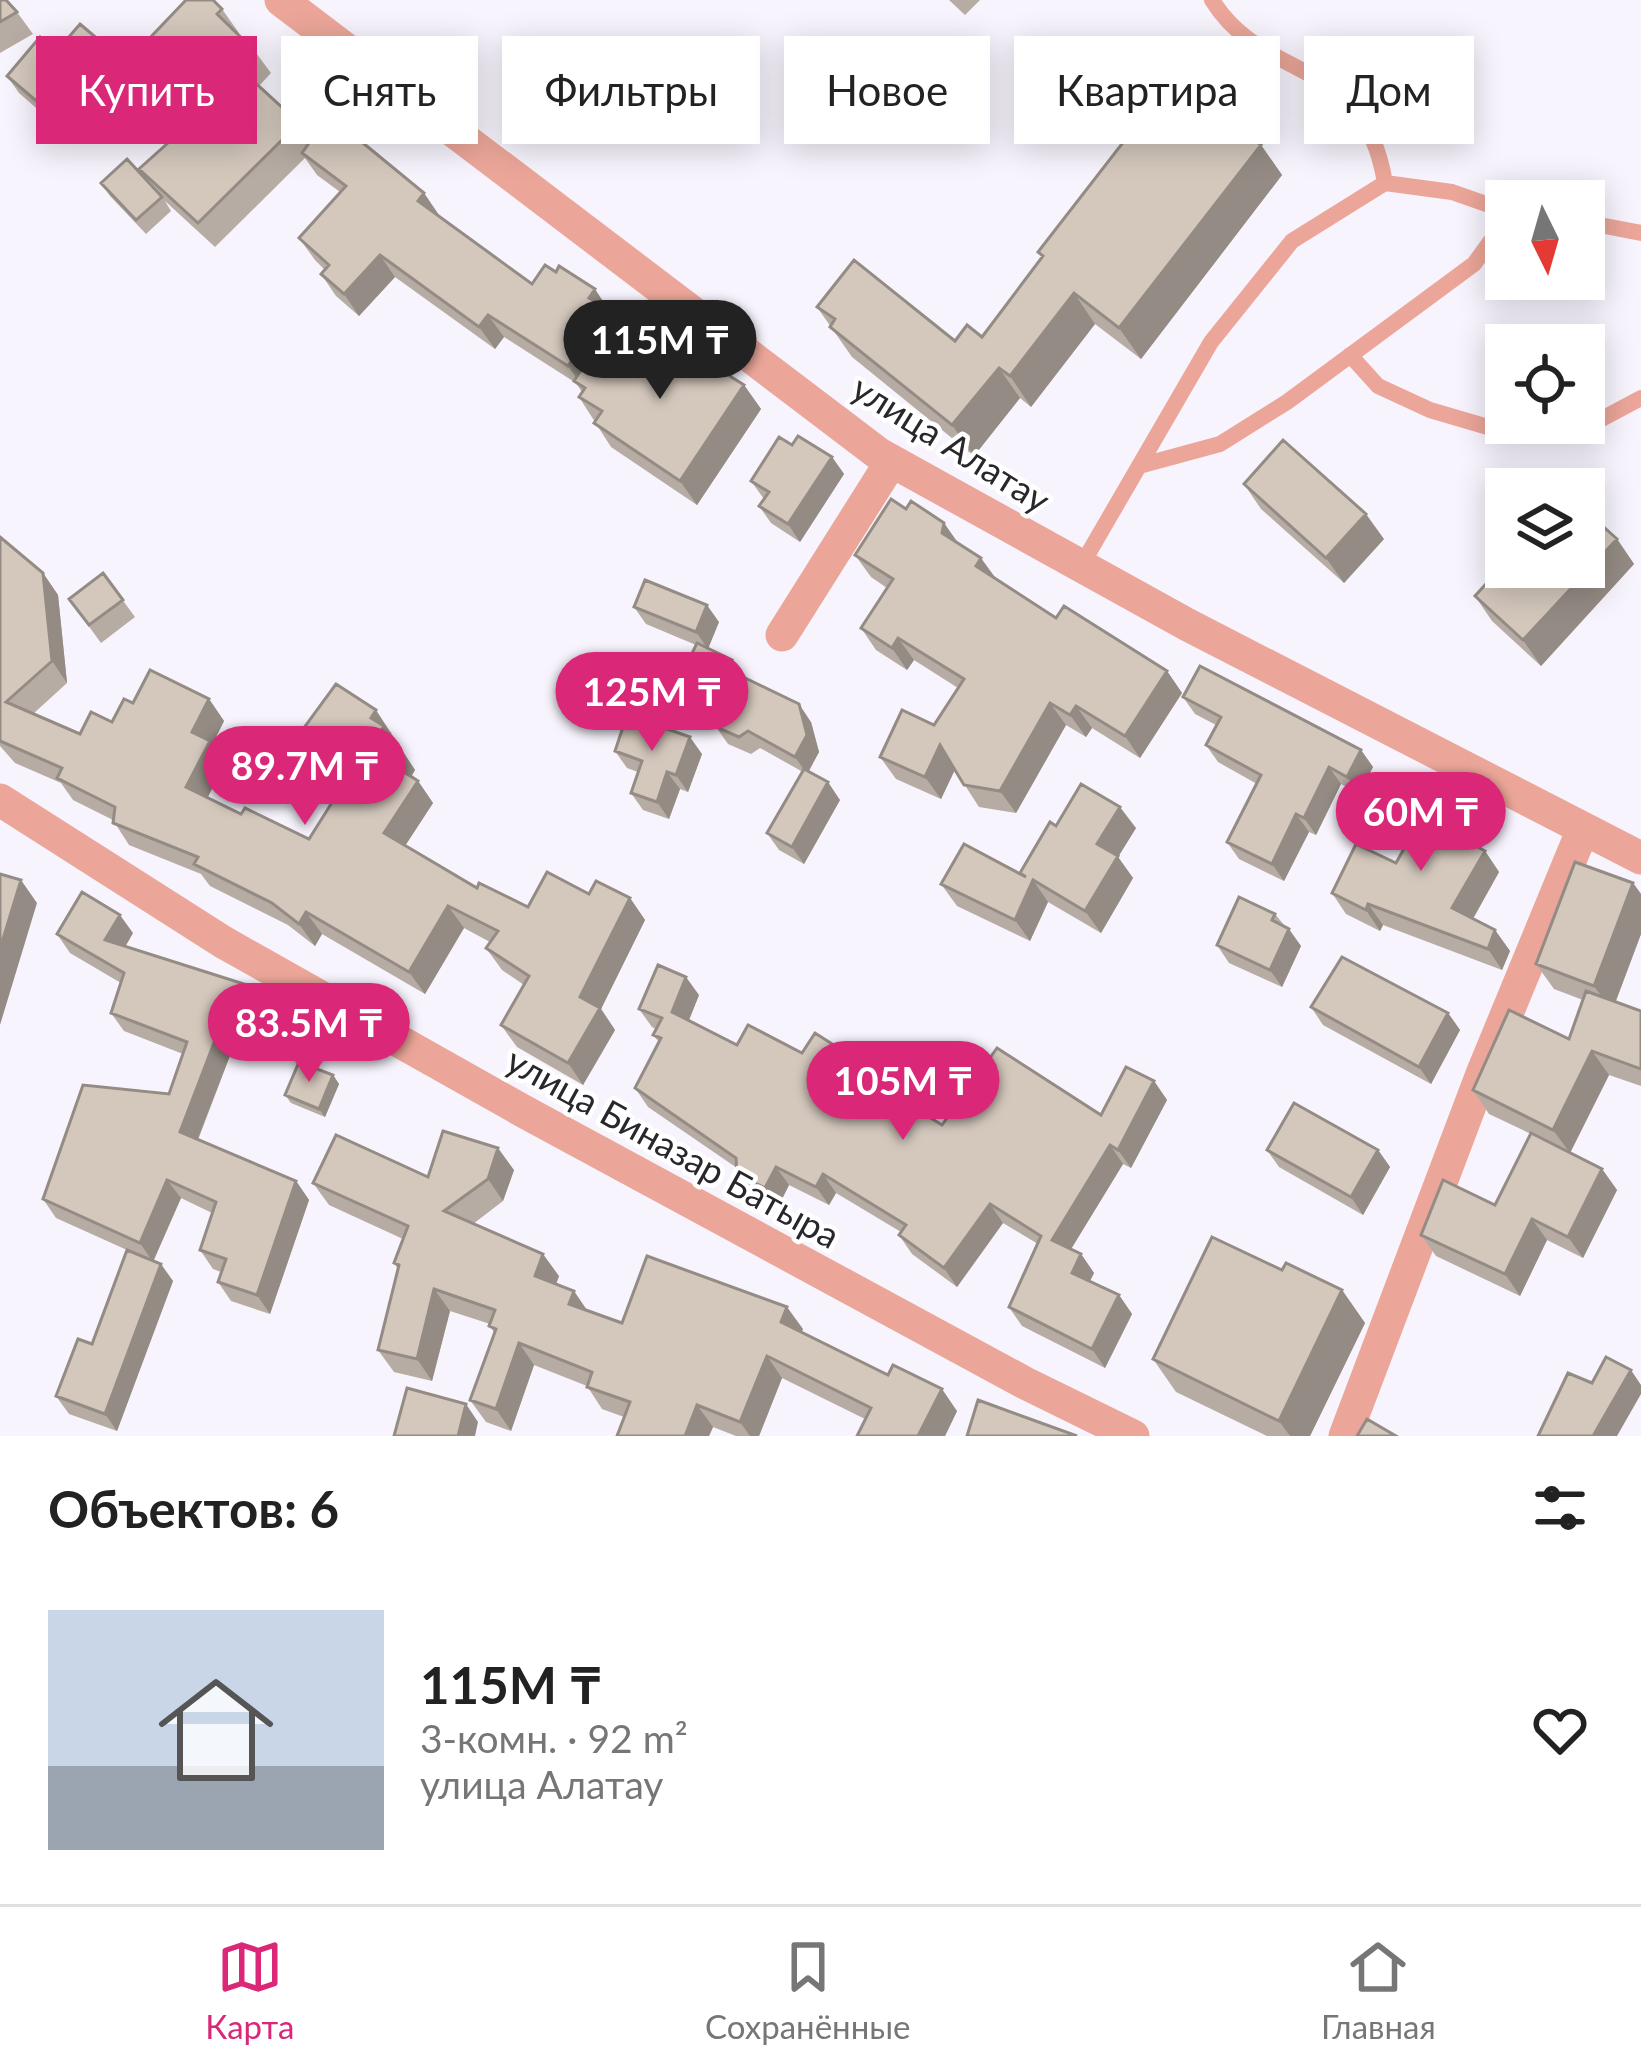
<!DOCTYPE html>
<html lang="ru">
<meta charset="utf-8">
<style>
body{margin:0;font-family:Lato,sans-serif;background:#f2f2f2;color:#222;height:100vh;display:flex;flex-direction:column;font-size:45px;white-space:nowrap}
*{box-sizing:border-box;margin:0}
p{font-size:39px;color:#767676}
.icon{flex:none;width:66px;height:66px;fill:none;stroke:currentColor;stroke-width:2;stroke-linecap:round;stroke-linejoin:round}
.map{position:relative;height:1436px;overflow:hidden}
.drawer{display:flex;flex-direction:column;background:#fff;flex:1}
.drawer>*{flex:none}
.hud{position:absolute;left:36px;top:36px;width:1569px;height:108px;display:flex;gap:24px}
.needle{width:78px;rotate:175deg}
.tools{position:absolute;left:1485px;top:180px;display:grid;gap:24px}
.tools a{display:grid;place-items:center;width:120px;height:120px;border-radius:0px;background:#fff;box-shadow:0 6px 30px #0003;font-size:60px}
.price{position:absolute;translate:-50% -102px;padding:0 27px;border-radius:42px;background:#db2777;color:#fff;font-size:39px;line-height:78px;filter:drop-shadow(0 3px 6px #0008)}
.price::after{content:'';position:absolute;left:50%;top:72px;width:36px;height:27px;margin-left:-18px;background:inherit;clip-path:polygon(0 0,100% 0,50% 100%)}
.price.selected{background:#222;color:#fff}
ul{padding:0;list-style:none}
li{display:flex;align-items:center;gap:36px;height:300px;padding:0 48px}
li span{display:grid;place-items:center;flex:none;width:336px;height:240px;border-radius:0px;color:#555}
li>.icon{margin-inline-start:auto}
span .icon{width:144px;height:144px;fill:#fffc;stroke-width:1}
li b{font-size:51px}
h2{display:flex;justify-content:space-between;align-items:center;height:144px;padding:0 48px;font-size:51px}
.tag{padding:0 42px;border-radius:0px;background:#fff;box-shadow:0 6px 30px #0003;font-size:42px;line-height:108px}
.tag.selected{background:#db2777;color:#fff}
.tab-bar{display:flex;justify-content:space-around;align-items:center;height:168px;border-top:3px solid #e0e0e0;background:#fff;font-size:33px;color:#767676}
.tab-bar a{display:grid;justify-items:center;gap:6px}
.tab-bar .selected{color:#db2777}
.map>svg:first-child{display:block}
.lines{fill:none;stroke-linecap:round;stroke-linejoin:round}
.lane{stroke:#eba699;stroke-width:16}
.street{stroke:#eba699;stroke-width:33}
.wall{fill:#b6aca3}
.shaded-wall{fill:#948c84}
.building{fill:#d4c8bd;stroke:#948c84;stroke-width:3}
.labels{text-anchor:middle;stroke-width:9;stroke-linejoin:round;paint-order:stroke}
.street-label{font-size:36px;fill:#28272c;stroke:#fff}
</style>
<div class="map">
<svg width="1641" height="1436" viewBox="0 0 1641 1436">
<rect width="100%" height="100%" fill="#f7f4fd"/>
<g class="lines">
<path class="lane" d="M1212 0C1264 84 1364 54 1385 183
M1584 222 1641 233
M1350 355 1378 386 1430 410 1498 430H1581L1641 398
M1139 466 1220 444 1287 402 1474 264 1506 220
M1081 566 1211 342 1292 241 1385 183 1452 192 1506 211"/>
<path class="street" d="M281 0 879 454 1188 625 1641 858
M782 635 891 462
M0 800 223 942 523 1111 1025 1383 1133 1436
M1345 1436 1482 1074 1583 829"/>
</g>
<path class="wall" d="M0 0 17 12 33 34 0 53Z
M949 0H980L965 15Z
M222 9 239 33 238 34 253 49 271 73 259 86 299 123 311 140 424 193 439 216 532 284 610 311 609 313 622 330 602 360 626 375 744 385 761 409 697 505 611 447 579 397 582 392 576 383 504 337 495 349 395 277 359 316 336 296 321 274 325 270 315 260 299 238 340 192 317 175 305 158 215 247 165 201 171 211 146 234 110 196 101 183H149L139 169 184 128 142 88 125 64Z
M100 41 112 58 59 128 19 93 7 76 56 52Z
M1261 145 1282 175 1141 359 1095 324 1031 407 1020 398 974 456 852 357 817 307 955 341 982 337 1043 258 1038 252Z
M792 445 832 457 844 474 800 542 771 523 759 506 764 499 751 481Z
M1244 484 1384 539 1344 583 1261 509Z
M906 509 944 523 958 543 996 579 1056 618 1167 671 1182 693 1140 758 1092 728 1086 737 1066 725 1016 813 979 807 955 770 941 799 896 779 880 757 934 725 958 688 914 660 907 670 876 650 861 628 887 588 871 577 855 555Z
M0 537 43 573 58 595 67 683 33 714 80 734 112 722 133 703 209 699 224 721 212 745 225 763 207 798 241 814 309 839 337 794 303 773 287 751 392 732 390 734 415 770 411 777 418 781 433 803 405 846 477 888 528 907 589 894 630 898 645 920 601 1009 615 1030 583 1085 517 1047 501 1025 524 985 502 970 486 948 490 942 464 928 425 994 322 934 315 946 288 925 210 886 201 874 129 845 113 820 73 800 61 783 15 763 0 746Z
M1617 539 1634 564 1541 666 1492 621 1475 596Z
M103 573 135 617 101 643 69 599Z
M634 607 719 622 708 648 738 669 723 698 689 680 683 672 696 645 646 624Z
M1183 697 1361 750 1373 767 1359 794 1341 784 1316 835 1309 832 1284 881 1239 859 1227 842 1257 784 1218 762 1206 745 1216 725 1195 714Z
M811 722 819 752 809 771 840 800 804 864 779 850 767 833 803 772 760 748 751 754 728 744 716 727Z
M615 751 702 754 688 792 680 789 669 819 643 810 631 793 638 772 627 768Z
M1469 803 1484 824 1473 844 1485 851 1499 872 1473 919 1495 930 1510 951 1502 970 1383 925 1380 931 1346 914 1332 893 1396 863Z
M1056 826 1136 828 1118 857 1133 878 1101 933 1048 902 1030 941 957 906 941 884 1021 874Z
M1633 883 1641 894V934L1616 1001 1641 1011V1086L1609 1075 1570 1153 1602 1169 1617 1190 1583 1258 1547 1240 1520 1296 1436 1256 1421 1235 1495 1205 1531 1134 1489 1114 1473 1090 1569 1039 1583 1000 1554 989 1536 964Z
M1275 914 1301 946 1282 987 1229 963 1217 945Z
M133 933 125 947 247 985 260 1004 243 1044 236 1040 198 1140 296 1181 309 1200 270 1314 231 1301 218 1282 221 1272 213 1269 200 1250 212 1213 181 1198 153 1261 173 1281 117 1431 69 1414 56 1396 92 1344 127 1250 56 1218 43 1199 169 1094 183 1054 124 1031 111 1013 121 983 70 953 57 934Z
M699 995 689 1020 737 1045 802 1053 886 1089 885 1090 942 1125 1101 1115 1154 1081 1167 1100 1131 1168 1123 1164 1071 1249 1081 1254 1094 1273 1090 1281 1119 1295 1132 1314 1105 1368 1022 1326 1009 1307 1038 1244 1003 1223 957 1287 912 1254 899 1235 901 1232 836 1193 829 1205 789 1185 778 1207 750 1193 737 1174V1168L648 1107 635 1088 659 1042 653 1035 656 1029 652 1027 639 1009Z
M1311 1007 1448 1013 1460 1030 1431 1084 1323 1025Z
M333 1075 339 1084 325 1117 291 1103 285 1095Z
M1267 1150H1378L1390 1167 1363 1215 1279 1167Z
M514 1170 503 1201 473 1224 559 1276 556 1284 587 1310 622 1323 803 1329 801 1332 957 1411 945 1436H857L865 1419 782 1378 759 1436H736L713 1427 709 1436H617L624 1417 602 1409 587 1386 534 1365 511 1431 486 1422 470 1400 494 1333 490 1324 450 1311 432 1381 394 1372 378 1350 398 1269 394 1263 403 1239 329 1205 313 1183 428 1177Z
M1282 1270 1342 1290 1365 1323 1310 1436H1267L1176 1392 1153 1359Z"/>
<path class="shaded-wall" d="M100 41 112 58 59 128 47 110Z
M1261 145 1282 175 1141 359 1119 328Z
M424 193 439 215 433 223 418 201Z
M380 255 395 277 359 316 344 294Z
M595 289 622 330 584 388 568 366 589 298Z
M1074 293 1095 324 1031 407 1010 376Z
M488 315 504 337 495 349 479 327Z
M999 368 1020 398 974 456 952 425Z
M744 385 761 409 697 505 680 481Z
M832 457 844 474 800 542 788 524Z
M1366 514 1384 539 1344 583 1326 558Z
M944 523 960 546 942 533Z
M1617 539 1634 564 1541 666 1523 640Z
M981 558 997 580 976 566Z
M43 573 58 595 67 683 52 661Z
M707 605 719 622 708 649 696 632Z
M898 638 914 660 907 670 892 648Z
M732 660 738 669 723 698 717 689Z
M1167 671 1182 693 1140 758 1125 736Z
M209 699 224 721 212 745 225 763 202 809 186 787 192 732Z
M1050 703 1066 725 1016 813 1000 791Z
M799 704 811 722 819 752 807 774 795 757Z
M1076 706 1092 728 1086 737 1070 715Z
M376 710 415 770 406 785 390 763 371 718Z
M690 737 702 754 688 792 676 775Z
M940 745 956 767 941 799 925 777Z
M1361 750 1373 767 1359 794 1347 777Z
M1329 767 1341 784 1316 835 1304 818Z
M667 772 680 789 669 819 657 802Z
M418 781 433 803 399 855 384 833Z
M828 782 840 800 804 864 792 847Z
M1469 803 1484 824 1467 854 1453 833Z
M1120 807 1136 828 1118 857 1133 878 1101 933 1085 911 1097 844Z
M1296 814 1309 832 1284 881 1272 864Z
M1485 851 1499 872 1467 929 1452 908Z
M21 880 37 903 0 1025V949Z
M1033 880 1048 902 1030 941 1015 920Z
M1633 883 1641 894V934L1612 1011 1594 986Z
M630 898 645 920 601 1009 615 1030 583 1085 568 1063 580 997Z
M1368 904 1383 925 1380 931 1366 910Z
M448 906 464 928 425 994 409 972Z
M306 912 322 934 315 946 299 924Z
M120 915 133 933 118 959 105 940Z
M1289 929 1301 946 1282 987 1270 970Z
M1495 930 1510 951 1502 970 1488 949Z
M686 977 699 995 685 1030 672 1012Z
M247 985 260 1004 243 1044 230 1025Z
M1448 1013 1460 1030 1431 1084 1419 1067Z
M222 1022 236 1040 193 1151 180 1132Z
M1592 1051 1609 1075 1570 1153 1553 1130Z
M873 1070 886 1089 881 1098 868 1079Z
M333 1075 339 1084 325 1117 319 1109Z
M1154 1081 1167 1100 1131 1168 1118 1150Z
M1110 1145 1123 1164 1065 1259 1052 1240Z
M498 1148 514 1170 503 1201 488 1179Z
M1378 1150 1390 1167 1363 1215 1351 1197Z
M776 1167 789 1185 778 1207 765 1188Z
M1602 1169 1617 1190 1583 1258 1568 1237Z
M823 1174 836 1193 829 1205 816 1187Z
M167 1180 181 1198 153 1262 140 1243Z
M296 1181 309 1200 270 1314 257 1295Z
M990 1204 1003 1223 957 1287 944 1268Z
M1532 1219 1547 1240 1520 1296 1505 1274Z
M543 1254 559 1276 551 1298 535 1276Z
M1081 1254 1094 1273 1085 1291 1072 1273Z
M161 1264 173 1281 117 1431 105 1414Z
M434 1289 450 1311 432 1381 417 1359Z
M1342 1290 1365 1323 1310 1436H1290L1279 1421Z
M574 1291 589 1313 569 1304Z
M1119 1295 1132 1314 1105 1368 1092 1349Z
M787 1307 803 1329 797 1344 781 1322Z
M519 1343 534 1365 511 1431 496 1409Z
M767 1356 782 1378 759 1436H750L740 1422Z
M1631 1370 1641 1385V1394L1617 1436H1593Z
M942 1389 957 1411 945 1436H918Z
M466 1404 478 1422 475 1436H458Z
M697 1405 713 1427 709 1436H685Z"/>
<path class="building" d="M0 0H6L17 12 0 22Z
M186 0H213L222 9 217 14 253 49 237 66 299 123 198 223 139 169 189 124 125 64Z
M80 24 100 41 47 110 7 76 40 37 56 52Z
M1173 78 1261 145 1119 328 1074 293 1010 376 999 368 952 425 830 327 835 319 817 307 854 260 955 341 967 325 982 337 1043 256 1038 252Z
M329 115 424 193 418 201 532 284 545 265 556 272 559 266 595 289 589 298 606 308 568 366 488 315 479 327 380 255 344 294 321 274 329 265 299 238 346 186 302 153Z
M127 159 162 197 136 220 101 183Z
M657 330 744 385 680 481 594 423 602 411 579 397 585 388 574 381 592 353 626 375Z
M798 436 832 457 788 524 759 506 769 492 751 481 779 437 792 445Z
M1283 440 1366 514 1326 558 1244 484Z
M891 499 906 509 911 501 944 523 942 533 981 558 976 566 1056 618 1064 606 1167 671 1125 736 1076 706 1070 715 1050 703 1000 791 964 785 940 745 925 777 880 757 902 710 934 725 964 679 898 638 892 648 861 628 893 579 855 555Z
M1586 511 1617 539 1523 640 1475 596 1506 562V567H1584V512Z
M0 537 43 573 52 661 6 702 80 734 91 712 112 722 124 699 133 703 150 670 209 699 192 732 210 741 186 787 241 814 245 808 309 839 343 785 287 751 336 684 376 710 371 718 384 726 379 735 400 748 390 763 418 781 384 833 477 888 479 883 528 907 547 872 589 894 596 881 630 898 580 997 600 1008 568 1063 501 1025 529 976 486 948 498 931 448 906 409 972 306 912 299 924 272 903 194 864 198 857 113 823 115 807 57 778 62 768 0 741Z
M103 573 123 600 89 625 69 599Z
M645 580 707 605 696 632 634 607Z
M697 643 732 660 717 689 683 672Z
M1200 666 1361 750 1347 777 1329 767 1304 818 1296 814 1272 864 1227 842 1261 775 1206 745 1221 717 1183 697Z
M741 676 799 704 807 735 795 757 748 731 739 737 716 727Z
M627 715 690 737 676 775 667 772 657 802 631 793 642 761 615 751Z
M804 769 828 782 792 847 767 833Z
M1081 784 1120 807 1097 844 1118 856 1085 911 1033 880 1015 920 941 884 964 844 1026 877 1020 873 1050 822 1056 826Z
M1439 786 1469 803 1453 833 1485 851 1452 908 1495 930 1488 949 1368 904 1366 910 1332 893 1356 844 1396 863Z
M1575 862 1633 883 1594 986 1536 964Z
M0 874 21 880 0 949Z
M82 892 120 915 105 940 247 985 230 1025 222 1022 180 1132 296 1181 257 1295 218 1282 226 1259 200 1250 216 1202 167 1180 140 1243 43 1199 83 1085 169 1094 187 1042 111 1013 124 973 57 934Z
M1239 897 1275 914 1272 920 1289 929 1270 970 1217 945Z
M1342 957 1448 1013 1419 1067 1311 1007Z
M658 965 686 977 672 1012 737 1045 748 1025 802 1053 815 1033 873 1070 868 1079 942 1125 997 1048 1101 1115 1126 1067 1154 1081 1118 1150 1110 1145 1052 1240 1081 1254 1072 1273 1119 1295 1092 1349 1009 1307 1041 1236 990 1204 944 1268 899 1235 906 1225 823 1174 816 1187 776 1167 765 1188 737 1174 736 1158 635 1088 661 1038 653 1035 662 1018 639 1009Z
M1586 991 1641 1011V1069L1592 1051 1553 1130 1473 1090 1509 1010 1569 1039Z
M299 1062 333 1075 319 1109 285 1095Z
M1294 1103 1378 1150 1351 1197 1267 1150Z
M443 1131 498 1148 488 1179 444 1211 543 1254 535 1276 574 1291 569 1304 622 1323 647 1256 787 1307 781 1322 888 1375 893 1365 942 1389 918 1436H857L871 1408 767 1356 740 1422 697 1405 685 1436H617L630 1402 587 1387 592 1372 519 1343 496 1409 470 1400 496 1329 489 1326 495 1310 434 1289 417 1359 378 1350 399 1265 394 1263 408 1226 313 1183 336 1135 428 1177Z
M1531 1133 1602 1169 1568 1237 1532 1219 1505 1274 1421 1235 1443 1180 1495 1205Z
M1212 1237 1282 1270 1286 1263 1342 1290 1279 1421 1153 1359Z
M127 1250 161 1264 105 1414 56 1396 78 1339 92 1344Z
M1606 1357 1631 1370 1593 1436H1538L1568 1373 1592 1383Z
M407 1388 466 1404 458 1436H394Z
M978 1400 1077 1436H967Z
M1367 1419 1396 1436H1357Z"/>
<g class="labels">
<g class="street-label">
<text transform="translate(951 444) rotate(32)" y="13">улица Алатау</text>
<text transform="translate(673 1148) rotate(29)" y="13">улица Биназар Батыра</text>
</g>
</g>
</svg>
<div class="tools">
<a><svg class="needle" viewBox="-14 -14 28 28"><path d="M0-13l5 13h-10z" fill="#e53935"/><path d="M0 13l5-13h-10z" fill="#767676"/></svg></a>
<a><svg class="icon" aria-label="locate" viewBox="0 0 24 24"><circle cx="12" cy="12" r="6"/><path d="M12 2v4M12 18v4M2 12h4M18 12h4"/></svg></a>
<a><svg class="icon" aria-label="layers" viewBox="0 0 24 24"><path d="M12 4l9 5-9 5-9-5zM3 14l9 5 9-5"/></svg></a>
</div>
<b class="price selected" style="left:660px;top:402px">115M ₸</b>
<b class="price" style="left:652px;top:754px">125M ₸</b>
<b class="price" style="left:305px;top:828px">89.7M ₸</b>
<b class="price" style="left:1421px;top:874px">60M ₸</b>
<b class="price" style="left:309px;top:1085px">83.5M ₸</b>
<b class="price" style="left:903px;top:1143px">105M ₸</b>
<div class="hud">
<a class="tag selected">Купить</a>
<a class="tag">Снять</a>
<a class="tag">Фильтры</a>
<a class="tag">Новое</a>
<a class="tag">Квартира</a>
<a class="tag">Дом</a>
</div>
</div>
<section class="drawer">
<h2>Объектов: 6<svg class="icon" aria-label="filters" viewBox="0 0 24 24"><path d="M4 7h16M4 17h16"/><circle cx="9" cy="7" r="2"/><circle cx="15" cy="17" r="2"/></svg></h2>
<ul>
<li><span style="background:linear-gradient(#c9d6e8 65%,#9aa5b1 0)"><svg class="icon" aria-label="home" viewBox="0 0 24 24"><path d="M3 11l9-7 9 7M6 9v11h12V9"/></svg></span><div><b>115M ₸</b><p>3-комн. · 92 m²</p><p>улица Алатау</p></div><svg class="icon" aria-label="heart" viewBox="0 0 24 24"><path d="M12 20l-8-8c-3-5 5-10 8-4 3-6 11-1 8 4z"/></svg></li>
</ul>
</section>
<nav class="tab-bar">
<a class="selected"><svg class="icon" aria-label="map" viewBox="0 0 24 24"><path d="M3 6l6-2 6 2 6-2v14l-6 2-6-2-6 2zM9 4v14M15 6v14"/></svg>Карта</a>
<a><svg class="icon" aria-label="saved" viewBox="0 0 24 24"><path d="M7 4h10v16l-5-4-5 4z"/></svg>Сохранённые</a>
<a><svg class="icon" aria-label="home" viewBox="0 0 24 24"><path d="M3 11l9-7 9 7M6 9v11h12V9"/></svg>Главная</a>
</nav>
